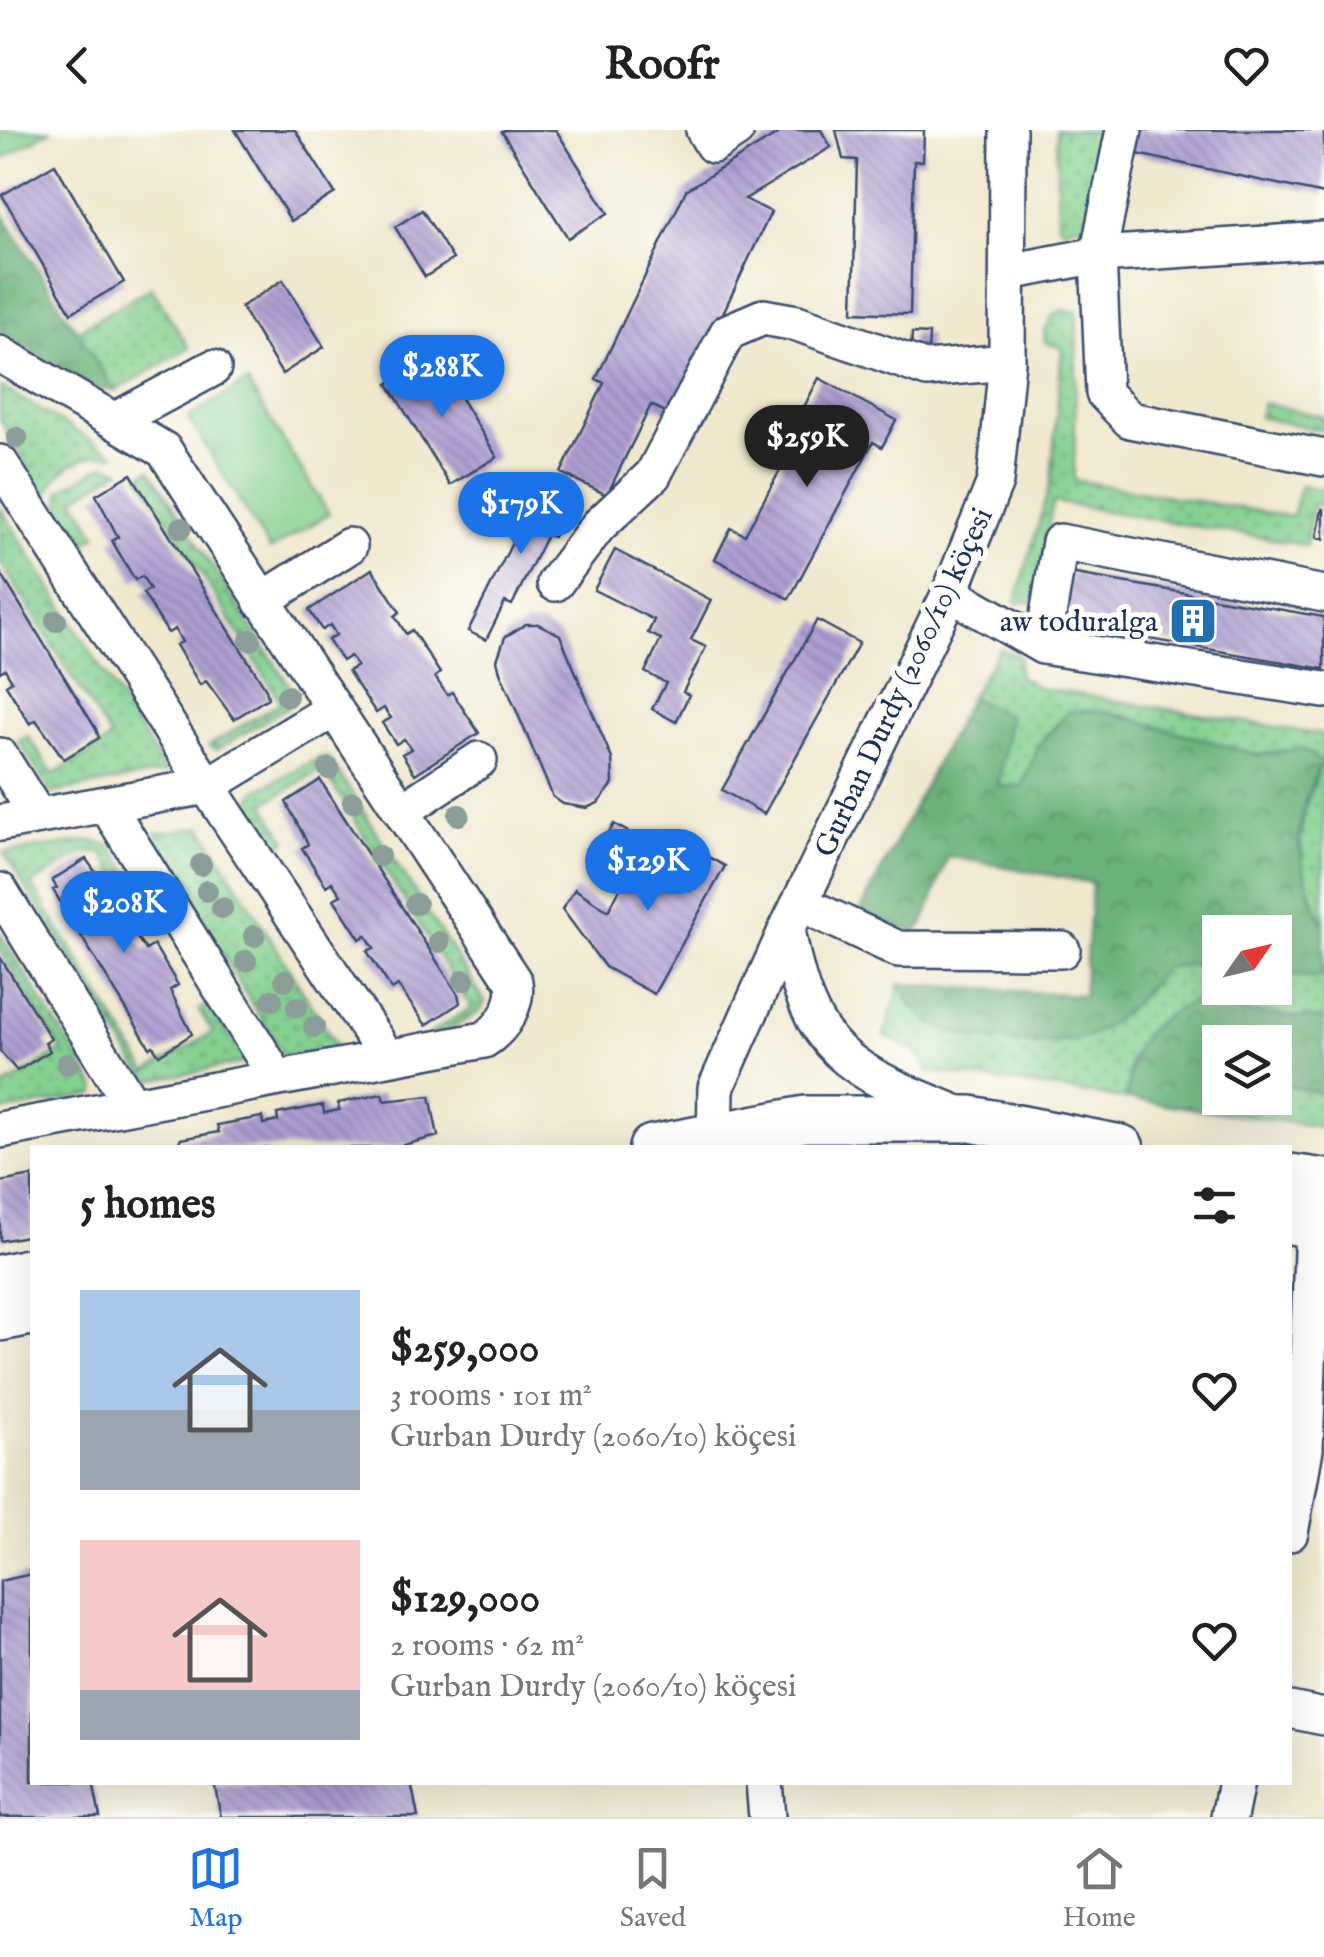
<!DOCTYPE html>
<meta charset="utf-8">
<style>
body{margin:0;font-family:"IM FELL English",serif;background:#f2f2f2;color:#222;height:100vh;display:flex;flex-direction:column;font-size:38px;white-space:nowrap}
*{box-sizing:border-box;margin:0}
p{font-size:32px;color:#767676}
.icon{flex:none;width:55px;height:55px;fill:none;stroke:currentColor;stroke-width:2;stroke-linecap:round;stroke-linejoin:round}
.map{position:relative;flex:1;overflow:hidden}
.details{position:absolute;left:30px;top:1015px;width:1262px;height:640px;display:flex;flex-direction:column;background:#fff;border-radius:0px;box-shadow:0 10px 40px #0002}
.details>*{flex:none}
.needle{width:65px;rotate:56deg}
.buttons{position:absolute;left:1202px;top:785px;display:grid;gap:20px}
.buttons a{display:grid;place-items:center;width:90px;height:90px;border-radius:0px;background:#fff;box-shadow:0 10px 40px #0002;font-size:50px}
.price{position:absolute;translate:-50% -85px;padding:0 22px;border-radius:35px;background:#1a73e8;color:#fff;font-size:32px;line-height:65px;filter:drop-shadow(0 2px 5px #0008)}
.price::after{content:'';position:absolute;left:50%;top:60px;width:30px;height:22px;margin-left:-15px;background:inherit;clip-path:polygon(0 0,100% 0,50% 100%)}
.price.selected{background:#222;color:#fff}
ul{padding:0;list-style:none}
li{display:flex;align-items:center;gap:30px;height:250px;padding:0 50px}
li span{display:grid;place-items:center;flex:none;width:280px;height:200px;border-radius:0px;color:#555}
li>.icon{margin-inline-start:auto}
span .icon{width:120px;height:120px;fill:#fffc;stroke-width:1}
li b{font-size:42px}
h2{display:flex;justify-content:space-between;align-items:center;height:120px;padding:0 50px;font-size:42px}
header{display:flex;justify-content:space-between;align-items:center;height:130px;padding:0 50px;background:#fff;font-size:45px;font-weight:700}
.tabs{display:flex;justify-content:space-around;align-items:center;height:140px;border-top:2px solid #e0e0e0;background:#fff;font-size:28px;color:#767676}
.tabs a{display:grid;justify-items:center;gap:5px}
.tabs .selected{color:#1a73e8}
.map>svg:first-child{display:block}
.grass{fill:url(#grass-dots);stroke:#4f8076;stroke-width:2.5}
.forest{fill:url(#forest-crowns);stroke:#42706c;stroke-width:2.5}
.pitch{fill:#83d08f;stroke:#4f8076;stroke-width:2.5}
.building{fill:url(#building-back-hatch)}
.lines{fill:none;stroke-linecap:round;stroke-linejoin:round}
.minor-casing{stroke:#3b4b6f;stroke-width:40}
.major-casing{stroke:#3b4b6f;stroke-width:50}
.minor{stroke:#fff;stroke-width:35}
.major{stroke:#fff;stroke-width:45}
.tree{fill:#8b9d98}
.labels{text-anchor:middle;stroke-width:10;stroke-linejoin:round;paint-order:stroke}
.poi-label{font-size:30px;fill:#1b2f5e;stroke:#fdfcf7;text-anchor:end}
.street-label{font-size:30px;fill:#1b2f5e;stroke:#fdfcf7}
</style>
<header><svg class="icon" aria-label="back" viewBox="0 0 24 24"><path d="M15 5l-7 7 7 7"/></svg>Roofr<svg class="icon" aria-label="heart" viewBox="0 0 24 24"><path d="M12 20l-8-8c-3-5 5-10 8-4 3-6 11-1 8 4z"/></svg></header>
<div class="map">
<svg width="1324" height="1687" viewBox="0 0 1324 1687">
<defs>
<pattern id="grass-dots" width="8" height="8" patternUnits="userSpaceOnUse" patternTransform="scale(2.5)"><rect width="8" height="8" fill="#83d08f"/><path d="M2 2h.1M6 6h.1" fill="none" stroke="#6aa978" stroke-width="1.8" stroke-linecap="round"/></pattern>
<pattern id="forest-crowns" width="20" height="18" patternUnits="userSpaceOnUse" patternTransform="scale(2.5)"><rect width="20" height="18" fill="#6ab27a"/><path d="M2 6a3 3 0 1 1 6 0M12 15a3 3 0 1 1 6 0" fill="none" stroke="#569167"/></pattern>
<pattern id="building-back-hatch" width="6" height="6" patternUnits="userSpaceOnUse" patternTransform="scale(2.5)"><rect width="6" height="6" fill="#ae9ed1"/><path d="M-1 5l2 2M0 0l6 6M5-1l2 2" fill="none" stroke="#8d81ad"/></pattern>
</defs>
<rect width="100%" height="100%" fill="#fdfcf7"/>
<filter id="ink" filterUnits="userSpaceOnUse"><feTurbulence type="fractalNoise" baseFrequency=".01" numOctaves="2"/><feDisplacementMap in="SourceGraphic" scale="20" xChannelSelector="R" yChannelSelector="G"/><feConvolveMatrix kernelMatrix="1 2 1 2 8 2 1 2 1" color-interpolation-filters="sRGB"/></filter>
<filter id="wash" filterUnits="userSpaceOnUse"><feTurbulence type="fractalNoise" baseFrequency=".0048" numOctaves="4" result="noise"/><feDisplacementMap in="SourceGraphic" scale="40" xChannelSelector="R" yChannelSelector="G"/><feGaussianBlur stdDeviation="2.25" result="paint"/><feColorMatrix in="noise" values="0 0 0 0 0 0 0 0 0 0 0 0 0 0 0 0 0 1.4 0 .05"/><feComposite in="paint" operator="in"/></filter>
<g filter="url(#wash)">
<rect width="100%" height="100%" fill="#efe8cd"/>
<path class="grass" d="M1056 0H1116L1097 91 1063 99 1058 93Z
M151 157 189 218 115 261 77 201Z
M1064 180 1077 181 1074 350 1292 387 1300 356 1324 359V375L1313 374 1306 415 1053 372 1034 473 1016 472 1051 351 1062 218 1045 212 1044 202 1054 184Z
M0 256 116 325C85 321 55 339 46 369L0 289Z
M1263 273 1324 287V301L1259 287Z
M104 335 120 340 75 369 97 405 83 414 61 378 60 361Z
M150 339 295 565 291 575 216 620 209 616 281 572 140 345Z
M0 377 166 642 51 663 19 611 28 606 53 645 111 609 0 431Z
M1000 518 1019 526 1018 545 1039 558 1324 605V795C1294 728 1294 700 1321 633L1303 618 1258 625 1158 598 1040 613 1022 656 997 657 970 567Z
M321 627 329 628 485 872 480 881 433 911 430 904 471 878 323 639 264 674 287 711 273 720 247 675 257 660Z
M202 697 337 917 285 928 177 750 160 720 157 703Z
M90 711 112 716 128 741 118 747 103 723 84 722 32 755 147 942 213 902 199 880 209 873 247 932 146 951 4 723Z
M0 803 97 959 94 965 0 982V959L62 920 0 821Z
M1220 832V858H1275V841L1314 847 1324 843V889L1249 883 1205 866 1130 927 1127 969 929 941 915 921 884 906 900 854 912 876 940 898 1020 913 1136 871 1165 837Z
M1289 956 1324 964V997L1252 987Z"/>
<path class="forest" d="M0 80 115 261 88 257 0 201Z
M970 567 1009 586 998 657 1022 656 1040 613 1069 581H1104L1258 625 1303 618 1321 632 1305 672 1298 711 1310 764 1324 795V843L1314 848 1275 841V802H1220V832L1165 837C1144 862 1121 889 1092 905 1066 919 968 911 941 898 921 889 910 872 900 854L1083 865 1092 753 948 726 924 793 916 803 860 782Z
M1205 866 1249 883 1324 889V964L1289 956 1275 967V912H1220V968H1274L1252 987 1127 969C1132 903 1147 893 1205 866Z"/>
<path class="pitch" d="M0 0H50L0 31Z
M247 252 329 384 270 420 188 288Z"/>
<g id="blocks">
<path class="building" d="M235 0H295L335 63 291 91Z
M506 0H556L608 83 568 108 502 2Z
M784 0H821L831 17 745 69 771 82 674 286 651 275 607 365 561 343 604 253 596 249 686 60Z
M836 0H924L923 31H914L910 184 853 182 857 30 843 29Z
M1132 0H1324V64L1128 22Z
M55 34 124 152 71 183 2 65Z
M422 80 453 129 425 147 395 97Z
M283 150 324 217 282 244 241 177Z
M912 203 929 204 928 226 911 225Z
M435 226 497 327 450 355 388 254Z
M819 248 896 290 882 317 873 312 789 469 715 429 731 398 745 405 813 279 805 275Z
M131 344 266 559 268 568 234 589 206 551 200 555 176 515 182 512 175 499 168 503 143 463 150 459 142 446 135 450 112 411 118 407 96 365Z
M541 355 571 370 553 407 547 405 512 475 505 472 486 510 468 501Z
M1322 379H1324V409L1317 407Z
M615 420 711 470 691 510 706 517 683 562 689 565 676 592 652 579 666 553 645 542 661 509 648 503 654 490 594 460Z
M372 439 400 482 395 486 406 504 412 500 440 543 435 547 447 565 452 562 479 603 415 644 402 624 411 619 404 609 396 614 382 593 391 588 384 578 376 583 348 541 357 536 350 526 342 531 328 510 336 505 330 495 322 500 309 480Z
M0 442 96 599 99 608 64 629 36 590 30 594 6 555 12 551 5 539 0 542Z
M1070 443 1324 487V539L1062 494Z
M817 490 859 513 764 684 722 660Z
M526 494H538L560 505 612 629 613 654 598 673 587 678 563 674 553 667 500 542 497 530 505 507Z
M320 650 458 864 460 873 426 895 398 856 392 860 367 821 374 818 366 805 360 809 334 769 341 765 332 752 326 756 302 718 308 714 286 672Z
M614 694 630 703 620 721 603 712Z
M675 709 725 736 654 864 605 837 562 779 575 759 608 781 631 738 638 741 651 718 665 726Z
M86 729 115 769 123 764 147 804 138 809 146 820 154 815 178 855 170 860 192 904 159 925 153 916 150 918 53 760 57 758 52 750Z
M0 827 51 909 45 913 50 921 17 941 0 921Z
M382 964 384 971 430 966 438 1006 392 1018H174L181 1009 219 1002 217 995 262 987 263 994 278 991 277 984 323 975 324 983 339 980 338 973Z
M32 1046V1105L0 1111V1052Z
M32 1444V1652H93L100 1687H0V1451Z
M214 1652H411L418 1687H221Z"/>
</g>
</g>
<g filter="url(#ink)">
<use href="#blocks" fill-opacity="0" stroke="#3b4b6f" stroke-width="2.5"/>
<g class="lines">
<g class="minor-casing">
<path id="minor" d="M704 0 713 15 736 0
M1124 0 1098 125 1104 263 1130 290 1324 328
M1009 142 1098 125 1324 110
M0 224 164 320 514 852C518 874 503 898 484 910L0 1000
M116 290 213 238
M0 333 207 656 0 693
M555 453 598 396 653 345 728 202 763 187 797 193 927 239 1007 232
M950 463 1043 516 1324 560
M261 471 349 416
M1043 516 1060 412 1324 464
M334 579 207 656 387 927
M0 626 38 686
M106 674 277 948
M402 681 479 630
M0 761 132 975
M800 773 898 819 1062 820
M787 799C808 922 847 940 956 983
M715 1018 716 958 787 799 950 463 995 352 1007 232 1008 0
M1290 1403 1305 1319 1313 1094
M1290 1580 1324 1587
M764 1652 767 1687
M1229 1687 1236 1652"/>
</g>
<g class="major-casing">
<path id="major" d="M652 1018 805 989H971L1121 1018
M1290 1047 1324 1052
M1290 1091 1324 1096
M0 1148 32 1141
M0 1188 32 1182"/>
</g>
<use href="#minor" class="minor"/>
<use href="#major" class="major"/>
</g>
<g class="tree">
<circle cx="17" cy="308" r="11"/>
<circle cx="181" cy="398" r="11"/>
<circle cx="56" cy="491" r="11"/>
<circle cx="250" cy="510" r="11"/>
<circle cx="287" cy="566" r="11"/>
<circle cx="329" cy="639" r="11"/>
<circle cx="353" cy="672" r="11"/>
<circle cx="459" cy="685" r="11"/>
<circle cx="379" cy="726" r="11"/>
<circle cx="201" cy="735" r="11"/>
<circle cx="207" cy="761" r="11"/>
<circle cx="416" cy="774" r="11"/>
<circle cx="222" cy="778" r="11"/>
<circle cx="254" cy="806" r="11"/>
<circle cx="439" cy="812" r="11"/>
<circle cx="246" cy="831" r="11"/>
<circle cx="285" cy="850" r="11"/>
<circle cx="464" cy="850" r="11"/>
<circle cx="272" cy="870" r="11"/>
<circle cx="297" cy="877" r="11"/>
<circle cx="314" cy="897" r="11"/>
<circle cx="67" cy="934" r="11"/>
</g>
</g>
<defs>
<g id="building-square" transform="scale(2.5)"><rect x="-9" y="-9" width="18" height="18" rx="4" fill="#1f6fb2" stroke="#fdfcf7"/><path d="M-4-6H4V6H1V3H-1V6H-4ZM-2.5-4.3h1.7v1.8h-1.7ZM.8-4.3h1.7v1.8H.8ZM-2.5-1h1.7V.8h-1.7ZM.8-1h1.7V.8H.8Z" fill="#fff"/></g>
</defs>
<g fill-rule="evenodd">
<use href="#building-square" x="1193" y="491"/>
</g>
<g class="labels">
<g class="poi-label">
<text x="1158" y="501">aw toduralga</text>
</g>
<g class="street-label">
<text transform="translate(903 552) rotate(-65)" y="10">Gurban Durdy (2060/10) köçesi</text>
</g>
</g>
</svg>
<div class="buttons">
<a><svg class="needle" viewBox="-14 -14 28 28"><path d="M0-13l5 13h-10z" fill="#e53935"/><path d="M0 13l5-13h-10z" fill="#767676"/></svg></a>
<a><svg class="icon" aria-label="layers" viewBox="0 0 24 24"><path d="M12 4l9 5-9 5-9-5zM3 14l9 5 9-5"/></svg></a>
</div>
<b class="price" style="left:442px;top:290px">$288K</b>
<b class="price selected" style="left:807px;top:360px">$259K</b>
<b class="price" style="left:521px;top:427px">$179K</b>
<b class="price" style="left:648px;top:784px">$129K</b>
<b class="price" style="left:124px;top:826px">$208K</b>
<section class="details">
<h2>5 homes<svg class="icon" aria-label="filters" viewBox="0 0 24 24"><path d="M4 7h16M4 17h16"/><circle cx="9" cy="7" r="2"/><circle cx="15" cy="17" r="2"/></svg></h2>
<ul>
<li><span style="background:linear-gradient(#a9c7e8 60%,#9aa5b1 0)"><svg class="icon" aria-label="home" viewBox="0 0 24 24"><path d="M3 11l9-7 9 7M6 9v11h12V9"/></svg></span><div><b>$259,000</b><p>3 rooms · 101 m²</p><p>Gurban Durdy (2060/10) köçesi</p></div><svg class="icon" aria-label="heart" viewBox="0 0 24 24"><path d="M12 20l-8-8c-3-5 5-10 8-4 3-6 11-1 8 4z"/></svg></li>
<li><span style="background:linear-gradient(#f6c9c9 75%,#9aa5b1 0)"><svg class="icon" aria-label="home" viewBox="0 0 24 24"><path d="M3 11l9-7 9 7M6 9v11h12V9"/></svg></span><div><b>$129,000</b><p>2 rooms · 62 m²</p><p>Gurban Durdy (2060/10) köçesi</p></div><svg class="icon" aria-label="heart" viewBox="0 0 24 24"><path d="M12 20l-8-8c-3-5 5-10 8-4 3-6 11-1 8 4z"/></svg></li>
</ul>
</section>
</div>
<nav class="tabs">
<a class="selected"><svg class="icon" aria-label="map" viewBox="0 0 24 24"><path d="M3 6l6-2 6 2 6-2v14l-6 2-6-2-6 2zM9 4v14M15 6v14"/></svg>Map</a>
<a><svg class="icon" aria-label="saved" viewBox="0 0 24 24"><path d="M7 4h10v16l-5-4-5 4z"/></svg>Saved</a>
<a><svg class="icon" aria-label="home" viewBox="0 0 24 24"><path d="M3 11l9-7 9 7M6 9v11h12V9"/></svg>Home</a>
</nav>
